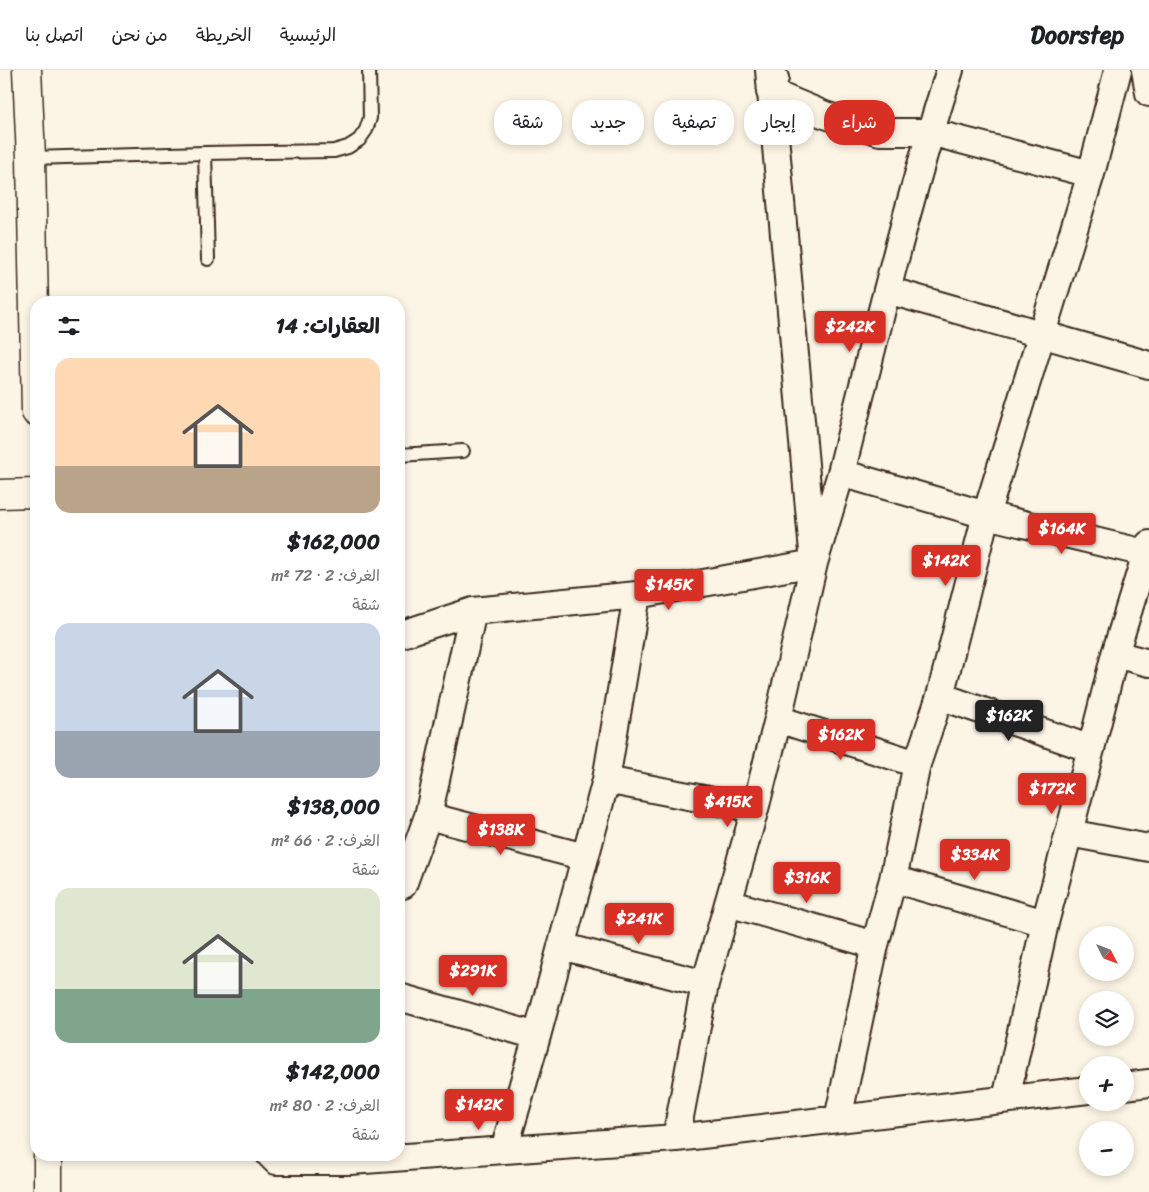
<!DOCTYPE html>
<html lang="ar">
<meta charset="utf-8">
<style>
body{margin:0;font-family:Sriracha,"Playpen Sans Arabic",sans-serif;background:#f6f6f6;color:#202124;direction:rtl;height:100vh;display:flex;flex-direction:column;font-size:19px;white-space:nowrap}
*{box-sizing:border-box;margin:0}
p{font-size:16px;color:#757577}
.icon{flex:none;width:28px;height:28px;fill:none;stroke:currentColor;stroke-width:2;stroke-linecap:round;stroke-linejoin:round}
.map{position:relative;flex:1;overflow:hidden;direction:ltr}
.side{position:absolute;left:30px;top:226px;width:375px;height:865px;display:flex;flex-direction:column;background:#fff;border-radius:20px;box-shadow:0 2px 8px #0003;direction:rtl}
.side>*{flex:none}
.top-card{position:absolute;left:420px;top:30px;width:475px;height:45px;direction:rtl;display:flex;gap:10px}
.needle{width:32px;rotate:132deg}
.buttons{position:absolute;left:1079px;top:856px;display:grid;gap:10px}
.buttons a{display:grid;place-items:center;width:55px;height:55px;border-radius:50%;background:#fff;box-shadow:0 2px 8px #0003;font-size:25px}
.price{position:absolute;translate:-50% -42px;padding:0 11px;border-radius:5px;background:#d93025;color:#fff;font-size:16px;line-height:32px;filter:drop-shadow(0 1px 2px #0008)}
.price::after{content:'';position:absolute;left:50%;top:30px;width:15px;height:11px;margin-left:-8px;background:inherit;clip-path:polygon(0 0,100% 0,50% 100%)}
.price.selected{background:#222;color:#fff}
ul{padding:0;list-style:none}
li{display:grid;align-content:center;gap:10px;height:265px;padding:0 25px}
li span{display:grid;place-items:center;height:155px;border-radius:15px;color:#555}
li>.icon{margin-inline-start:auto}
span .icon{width:90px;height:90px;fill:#fffc;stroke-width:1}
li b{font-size:21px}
h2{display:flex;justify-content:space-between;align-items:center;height:60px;padding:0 25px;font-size:21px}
.pill{padding:0 18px;border-radius:20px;background:#fff;box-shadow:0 2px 8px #0003;font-size:18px;line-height:45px}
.pill.selected{background:#d93025;color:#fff}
header{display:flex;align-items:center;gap:30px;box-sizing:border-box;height:70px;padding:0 25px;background:#fff;border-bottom:1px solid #e0e0e0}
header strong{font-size:24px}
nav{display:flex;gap:28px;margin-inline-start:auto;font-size:18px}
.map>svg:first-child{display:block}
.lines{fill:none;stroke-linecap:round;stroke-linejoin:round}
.lane-casing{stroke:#3b2a1e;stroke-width:16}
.street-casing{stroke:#3b2a1e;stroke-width:30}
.secondary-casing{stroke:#3b2a1e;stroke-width:31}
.lane{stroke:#fcf5e5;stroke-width:12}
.street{stroke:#fcf5e5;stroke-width:26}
.secondary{stroke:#fcf5e5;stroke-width:28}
</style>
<header>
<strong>Doorstep</strong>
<nav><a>الرئيسية</a><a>الخريطة</a><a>من نحن</a><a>اتصل بنا</a></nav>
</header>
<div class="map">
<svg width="1149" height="1122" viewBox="0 0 1149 1122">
<rect width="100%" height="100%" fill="#fcf5e5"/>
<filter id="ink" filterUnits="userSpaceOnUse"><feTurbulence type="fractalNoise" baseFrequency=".02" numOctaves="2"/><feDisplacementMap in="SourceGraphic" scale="10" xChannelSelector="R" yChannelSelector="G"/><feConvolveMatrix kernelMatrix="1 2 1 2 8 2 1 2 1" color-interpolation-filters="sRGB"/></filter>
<g filter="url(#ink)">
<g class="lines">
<g class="lane-casing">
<path id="lane" d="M205 83 208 189
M31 88 205 83 334 81 348 77 359 70 366 60 370 48 369 0
M399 385 463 381"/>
</g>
<g class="street-casing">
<path id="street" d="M769 0 814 493 778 649 755 739 705 914 676 1068 1088 1020
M950 0C907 132 875 268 841 403L986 445 1149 484
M1145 0 1149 23
M775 8 770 22 825 45 880 62H930L1091 104
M887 220 1149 295
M399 565 473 541 637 525 814 493 841 403
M1115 584 1149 593
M940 626 1091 679
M778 649 917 694
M606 710 755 739
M428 746 585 787
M1069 763 1149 778
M893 809 1045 853
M399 814 403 815 428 746 473 541
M728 833 875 875
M561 876 705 914
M399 927 537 966
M1125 1016 1149 1013
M1006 1029 1045 853 1091 679 1115 584 1149 474
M838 1049 875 875 893 809 917 694 940 626 986 445 1091 104 1118 0
M504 1080 537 966 606 710 637 525
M270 1085 276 1091H350L676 1068"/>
</g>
<g class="secondary-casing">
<path id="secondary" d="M27 0 31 88 36 342
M0 424 36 423
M48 1085V1122"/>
</g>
<use href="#lane" class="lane"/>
<use href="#street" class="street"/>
<use href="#secondary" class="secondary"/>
</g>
</g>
</svg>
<div class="buttons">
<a><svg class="needle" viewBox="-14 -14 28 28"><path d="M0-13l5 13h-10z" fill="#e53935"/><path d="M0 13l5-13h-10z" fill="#757577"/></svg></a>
<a><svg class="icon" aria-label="layers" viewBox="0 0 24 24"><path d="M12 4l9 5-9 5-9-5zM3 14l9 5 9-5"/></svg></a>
<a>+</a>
<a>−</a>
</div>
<b class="price" style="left:850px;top:283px">$242K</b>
<b class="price" style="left:1062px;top:485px">$164K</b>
<b class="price" style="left:946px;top:517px">$142K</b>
<b class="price" style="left:669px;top:541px">$145K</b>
<b class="price selected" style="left:1009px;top:672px">$162K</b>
<b class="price" style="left:841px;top:691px">$162K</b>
<b class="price" style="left:1052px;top:745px">$172K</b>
<b class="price" style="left:728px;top:758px">$415K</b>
<b class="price" style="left:501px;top:786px">$138K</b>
<b class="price" style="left:975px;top:811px">$334K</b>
<b class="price" style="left:807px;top:834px">$316K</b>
<b class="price" style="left:639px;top:875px">$241K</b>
<b class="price" style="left:473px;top:927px">$291K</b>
<b class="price" style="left:479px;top:1061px">$142K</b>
<div class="top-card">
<a class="pill selected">شراء</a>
<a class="pill">إيجار</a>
<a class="pill">تصفية</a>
<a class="pill">جديد</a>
<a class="pill">شقة</a>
</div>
<section class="side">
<h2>العقارات: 14<svg class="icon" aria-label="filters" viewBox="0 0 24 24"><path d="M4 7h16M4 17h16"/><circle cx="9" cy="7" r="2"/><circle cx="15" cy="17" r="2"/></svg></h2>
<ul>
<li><span style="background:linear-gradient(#ffd9b3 70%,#b9a48a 0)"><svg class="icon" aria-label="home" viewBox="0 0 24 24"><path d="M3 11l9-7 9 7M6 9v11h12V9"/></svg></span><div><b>$162,000</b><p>الغرف: 2 · 72 m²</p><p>شقة</p></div></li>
<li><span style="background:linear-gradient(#c9d6e8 70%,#9aa5b1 0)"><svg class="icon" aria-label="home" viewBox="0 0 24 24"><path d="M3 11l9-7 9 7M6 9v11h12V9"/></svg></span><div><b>$138,000</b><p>الغرف: 2 · 66 m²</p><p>شقة</p></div></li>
<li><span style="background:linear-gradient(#dfe7d0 65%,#7fa58c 0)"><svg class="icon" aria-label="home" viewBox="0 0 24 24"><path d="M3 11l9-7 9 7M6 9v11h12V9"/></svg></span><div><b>$142,000</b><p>الغرف: 2 · 80 m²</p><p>شقة</p></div></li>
</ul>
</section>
</div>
